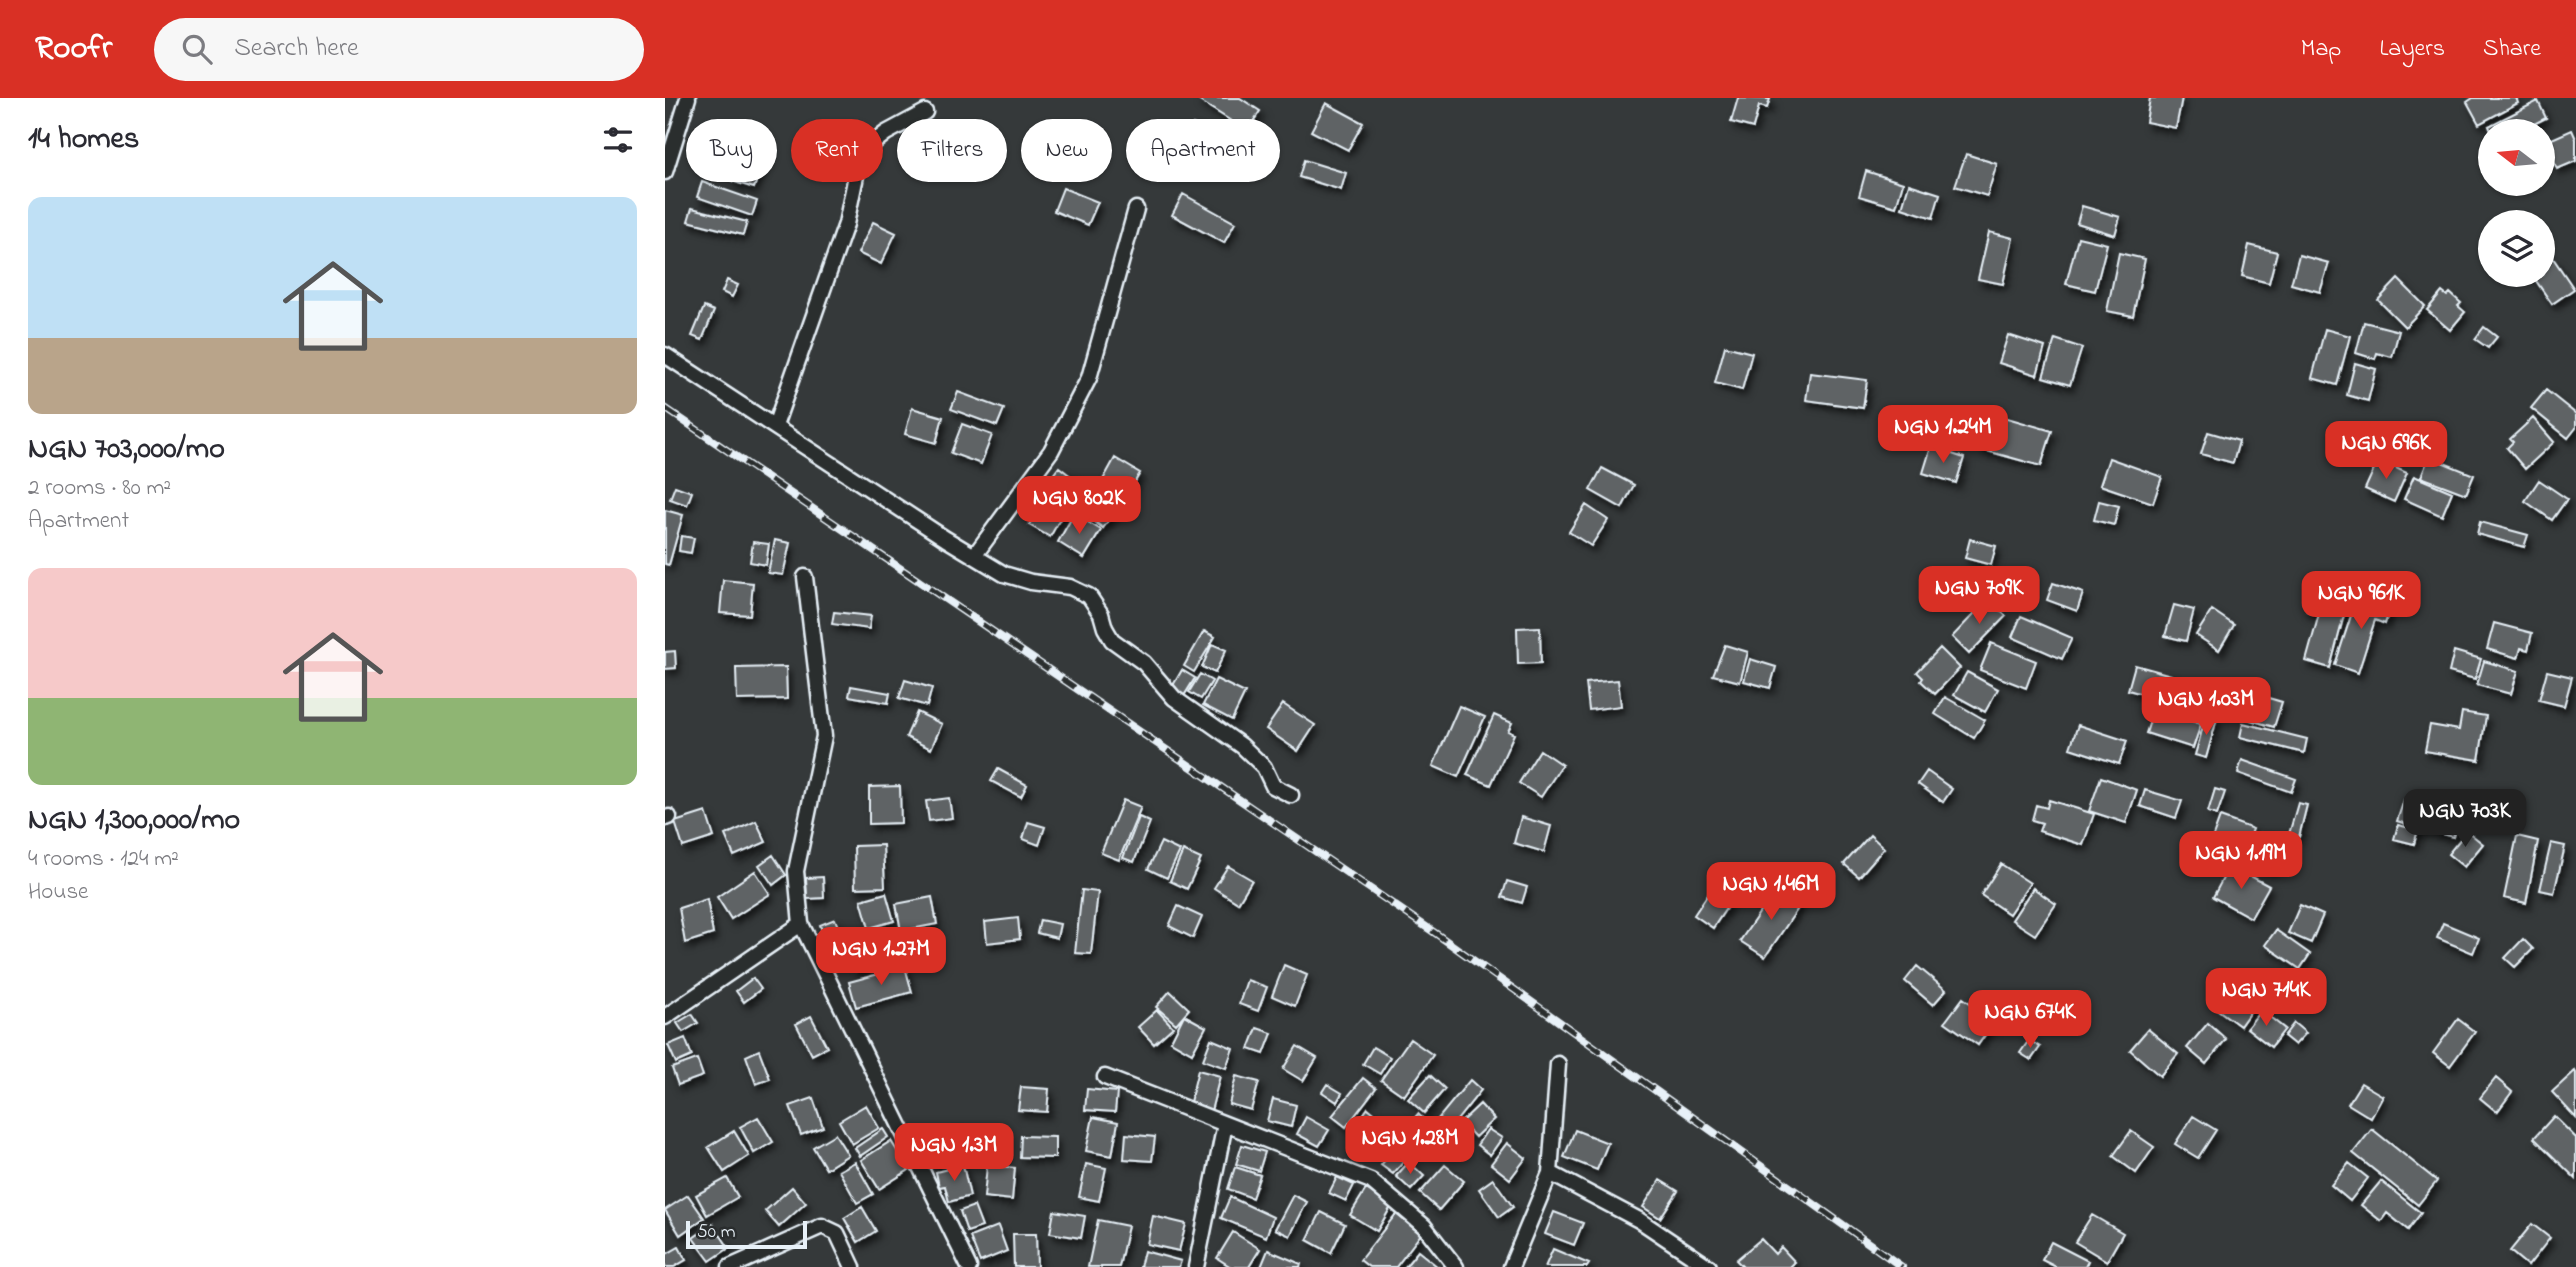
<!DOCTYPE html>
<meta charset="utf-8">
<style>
body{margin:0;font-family:"Indie Flower",sans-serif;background:#f7f7f7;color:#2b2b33;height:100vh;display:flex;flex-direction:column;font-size:26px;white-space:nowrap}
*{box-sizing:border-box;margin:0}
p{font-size:23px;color:#7c7c81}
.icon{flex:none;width:38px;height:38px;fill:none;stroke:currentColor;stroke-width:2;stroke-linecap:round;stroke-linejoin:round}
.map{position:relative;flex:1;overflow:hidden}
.drawer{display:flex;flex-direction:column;background:#fff;width:665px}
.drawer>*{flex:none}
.guide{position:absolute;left:21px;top:21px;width:665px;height:63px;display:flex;gap:14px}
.needle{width:46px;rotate:286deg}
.fabs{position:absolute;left:1813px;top:21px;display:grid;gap:14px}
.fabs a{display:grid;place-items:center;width:77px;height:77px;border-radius:50%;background:#fff;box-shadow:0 2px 5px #0004;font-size:35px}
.scale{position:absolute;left:21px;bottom:18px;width:121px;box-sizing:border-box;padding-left:7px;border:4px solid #e8f1f8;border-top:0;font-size:19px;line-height:24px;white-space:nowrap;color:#e8f1f8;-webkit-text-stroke:5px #2a2d2e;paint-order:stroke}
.price{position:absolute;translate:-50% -60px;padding:0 16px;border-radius:14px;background:#d93025;color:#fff;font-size:23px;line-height:46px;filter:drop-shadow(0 2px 4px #0008)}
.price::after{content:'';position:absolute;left:50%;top:42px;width:21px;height:16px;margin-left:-10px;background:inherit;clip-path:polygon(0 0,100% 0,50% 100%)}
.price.selected{background:#222;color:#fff}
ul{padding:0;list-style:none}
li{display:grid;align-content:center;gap:14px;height:371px;padding:0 28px}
li span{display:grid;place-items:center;height:217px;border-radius:14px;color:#555}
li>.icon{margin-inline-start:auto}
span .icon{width:126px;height:126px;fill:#fffc;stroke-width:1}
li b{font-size:30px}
h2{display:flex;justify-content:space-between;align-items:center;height:84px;padding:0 28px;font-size:30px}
.tag{padding:0 24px;border-radius:32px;background:#fff;box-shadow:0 2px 5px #0004;font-size:24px;line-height:63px}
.tag.selected{background:#d93025;color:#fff}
header{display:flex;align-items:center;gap:42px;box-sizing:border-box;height:98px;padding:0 35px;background:#d93025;color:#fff}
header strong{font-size:33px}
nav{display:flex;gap:38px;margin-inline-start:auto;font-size:24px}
.search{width:490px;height:63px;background:#f7f7f7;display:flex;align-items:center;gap:18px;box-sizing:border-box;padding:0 24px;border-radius:38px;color:#7c7c81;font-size:26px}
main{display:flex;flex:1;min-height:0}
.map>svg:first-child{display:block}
.building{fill:#5f6365;stroke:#e8f1f8;stroke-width:2;filter:url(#shadow)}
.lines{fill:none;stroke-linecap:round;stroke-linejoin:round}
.street-casing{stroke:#e8f1f8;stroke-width:19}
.street{stroke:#2a2d2e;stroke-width:14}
.rail-casing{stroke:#e8f1f8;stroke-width:8}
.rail{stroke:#2a2d2e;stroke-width:5;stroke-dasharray:16;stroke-linecap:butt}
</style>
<header>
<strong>Roofr</strong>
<div class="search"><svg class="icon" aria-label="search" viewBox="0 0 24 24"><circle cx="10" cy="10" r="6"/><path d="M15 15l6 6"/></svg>Search here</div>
<nav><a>Map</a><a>Layers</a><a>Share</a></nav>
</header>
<main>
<section class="drawer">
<h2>14 homes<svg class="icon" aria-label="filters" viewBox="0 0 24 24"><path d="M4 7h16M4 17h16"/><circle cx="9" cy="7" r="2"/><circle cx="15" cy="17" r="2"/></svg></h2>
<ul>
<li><span style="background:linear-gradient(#bfe0f5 65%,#b9a48a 0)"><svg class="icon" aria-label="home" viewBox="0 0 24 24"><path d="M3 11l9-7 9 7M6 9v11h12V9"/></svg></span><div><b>NGN 703,000/mo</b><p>2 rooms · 80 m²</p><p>Apartment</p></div></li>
<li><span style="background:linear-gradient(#f6c9c9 60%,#8fb573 0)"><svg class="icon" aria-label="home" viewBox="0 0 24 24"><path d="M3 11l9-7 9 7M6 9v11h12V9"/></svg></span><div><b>NGN 1,300,000/mo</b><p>4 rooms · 124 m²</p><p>House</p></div></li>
</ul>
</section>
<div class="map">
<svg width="1911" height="1169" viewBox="0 0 1911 1169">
<defs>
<filter id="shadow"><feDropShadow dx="3.5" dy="5.5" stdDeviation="3.5" flood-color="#0009"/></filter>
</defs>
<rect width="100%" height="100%" fill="#35393a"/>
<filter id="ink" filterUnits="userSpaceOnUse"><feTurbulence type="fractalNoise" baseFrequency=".0143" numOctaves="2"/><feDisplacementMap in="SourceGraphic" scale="14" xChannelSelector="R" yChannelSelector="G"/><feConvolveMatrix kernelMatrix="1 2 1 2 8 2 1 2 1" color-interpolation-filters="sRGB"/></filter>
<g filter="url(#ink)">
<path class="building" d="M534 0H575L595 13 582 33 533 2Z
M1073 0 1105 1 1102 10 1094 8 1088 30 1066 24Z
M1485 0H1517L1511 30 1481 24Z
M1808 0H1851L1853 5 1814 26 1802 4Z
M1873 3 1881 20 1855 33H1826L1824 28Z
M661 5 698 25 683 52 646 33Z
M528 26 548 35 544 50 522 44Z
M1907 32 1911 41V63L1892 71 1880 44Z
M1301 56 1332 66 1322 98 1290 88Z
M75 57 98 64 89 90 67 83Z
M639 62 681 75 676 92 634 79Z
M1201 73 1238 85 1231 109 1194 98Z
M37 84 92 103 87 118 32 99Z
M1244 86 1275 96 1268 120 1237 110Z
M398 90 433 104 423 127 389 113Z
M518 96 570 125 559 145 507 117Z
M1417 108 1455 119 1450 137 1412 125Z
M27 110 82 124 78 137 23 123Z
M208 124 231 135 216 166 193 155Z
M1324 134 1348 140 1338 186 1313 181Z
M1413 139 1442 146 1430 193 1401 186Z
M1584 147 1612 154 1604 185 1577 178Z
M1454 155 1480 161 1468 218 1442 213Z
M1634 157 1664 165 1655 194 1626 186Z
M1888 160 1909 191 1887 206 1867 177H1878V168Z
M1733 181 1760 208 1740 229 1713 202Z
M62 182 73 187 67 199 57 194Z
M1777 194 1782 198 1785 195 1796 205 1793 208 1800 214 1785 232 1762 212Z
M39 209 49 213 37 242 27 238Z
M1699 224 1734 233 1727 259 1712 255 1710 261 1691 255Z
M1819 229 1832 239 1823 250 1810 241Z
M1660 231 1685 238 1672 287 1647 280Z
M1343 237 1380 249 1372 277 1334 265Z
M1390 241 1417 250 1405 287 1378 279Z
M1060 248 1087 255 1077 292 1050 285Z
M1690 265 1711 271 1703 303 1682 297Z
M1145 275 1202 282 1198 310 1141 302Z
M1881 292 1911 316V330L1903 340 1866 310Z
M293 294 339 311 332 328 286 311Z
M247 310 278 319 271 345 240 336Z
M1325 315 1387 333 1376 368 1315 351Z
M1868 320 1889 344 1860 371 1842 350 1848 344 1845 341Z
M297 326 327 337 316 366 286 355Z
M1543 334 1574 343 1568 365 1536 356Z
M1266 349 1299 360 1291 385 1258 375Z
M1764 359 1809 377 1801 396 1756 379Z
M450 360 475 375 460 401 435 387Z
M1444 360 1497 379 1488 405 1435 387Z
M1713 362 1742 375 1729 404 1700 391Z
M394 369 451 413 438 430 381 386Z
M937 370 969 387 957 410 925 392Z
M1749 378 1787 394 1777 418 1739 401Z
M1874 382 1902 401 1887 422 1860 403Z
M10 388 27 394 22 407 5 401Z
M378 402 399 414 385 439 364 427 368 420 362 417 369 405 375 408Z
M1434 403 1454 408 1449 427 1429 422Z
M921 407 943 422 926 448 904 434Z
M0 412 18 417 4 467 0 466Z
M409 416 436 432 419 460 393 444Z
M1815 424 1863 437 1859 449 1812 436Z
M16 438 29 440 26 455 14 453Z
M1305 441 1331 448 1326 467 1300 460Z
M110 442 125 445 118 477 103 475Z
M88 444 104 446 101 467 85 464Z
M58 482 88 485 85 517 55 515Z
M1388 485 1418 495 1412 513 1382 502Z
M1648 492 1683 502 1665 570 1641 563 1654 516 1642 513Z
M1693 496 1726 507 1720 526 1710 522 1693 575 1670 567Z
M1323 501 1341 518 1304 556 1287 539Z
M1509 507 1529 512 1521 543 1500 538Z
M1547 512 1569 527 1554 552 1531 537Z
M169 514 206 518 204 531 167 526Z
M1356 518 1407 540 1397 561 1347 539Z
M1829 525 1867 535 1863 552 1856 550 1853 560 1822 551Z
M875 529 876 565 853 566 852 530Z
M539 533 550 539 529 574 519 568Z
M1326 545 1371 563 1361 590 1315 572Z
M547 546 561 552 550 575 537 569Z
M1060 547 1083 554 1075 584 1048 577Z
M1275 550 1295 570 1270 596 1256 583 1258 580 1252 574Z
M10 553 11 570 0 571V554Z
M1789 553 1816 561 1810 581 1784 574Z
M1085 561 1111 569 1105 590 1079 583Z
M1819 563 1853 573 1846 596 1812 587Z
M1470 567 1506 577 1499 602 1463 592Z
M121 569 122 601 72 602 71 570Z
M517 572 530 580 517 601 504 594Z
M1882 573 1907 579 1899 608 1874 602Z
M1302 574 1333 591 1320 614 1289 597Z
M535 576 547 583 536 601 524 594Z
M551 581 580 595 567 622 538 607Z
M240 582 267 590 262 608 234 600Z
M953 582 956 608 924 612 921 585Z
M186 588 225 595 223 605 184 598Z
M1590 596 1617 604 1609 629 1582 621Z
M1280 599 1320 622 1309 640 1270 616Z
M618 606 650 627 633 653 601 631Z
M794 608 820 619 793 679 768 668Z
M1489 611 1536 626 1528 650 1481 635Z
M252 614 277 626 266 651 241 639Z
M1797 614 1821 618 1814 662 1760 653 1765 627 1794 632Z
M829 617 847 625 843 633 849 636 826 687 802 677Z
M1541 618 1552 621 1541 660 1530 657Z
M1578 625 1642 641 1639 655 1575 639Z
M1413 627 1462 643 1454 666 1405 650Z
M875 652 897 667 876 699 854 685Z
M1577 662 1631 681 1626 694 1573 675Z
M333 671 362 687 356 699 326 683Z
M1262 673 1287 691 1278 704 1253 686Z
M1436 679 1472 692 1461 725 1424 713Z
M235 688 236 725 204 726V689Z
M1550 691 1560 694 1552 717 1543 714Z
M1480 692 1517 703 1511 720 1475 708Z
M284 700 287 720 264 723 261 703Z
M458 702 476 709 454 762 436 755Z
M1384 702 1429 716 1418 747 1374 733 1377 725 1367 722 1371 707 1382 710Z
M1739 702 1768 711 1761 732 1732 723Z
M1633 705 1642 707 1634 739 1624 736Z
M1773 710 1795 716 1788 739 1766 733Z
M41 714 49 739 18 749 10 724Z
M474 719 485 724 469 764 458 760Z
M856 719 886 728 879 754 849 745Z
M1555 719 1588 731 1580 752 1547 741Z
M91 723 101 744 69 758 60 737Z
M363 724 380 729 374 747 358 741Z
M1733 727 1753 732 1749 746 1729 741Z
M1802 733 1818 746 1799 769 1783 756Z
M1596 735 1616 741 1608 771 1587 766Z
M1205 737 1219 750 1194 779 1179 766Z
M1852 738 1873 743 1861 805 1839 800Z
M496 744 515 753 502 780 483 771Z
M1886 745 1900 748 1889 795 1875 792Z
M218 747 220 789 190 790 189 748Z
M518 753 536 761 522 791 505 783Z
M108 757 121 777 108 787 94 767Z
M1336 766 1365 785 1344 816 1316 797Z
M1565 767 1604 788 1586 820 1548 799Z
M563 768 587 782 573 805 549 790Z
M90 773 105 796 66 821 52 799Z
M158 779 159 800 142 801 141 780Z
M842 783 862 789 857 805 837 799Z
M1112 789 1136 806 1100 859 1075 843Z
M1368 790 1391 806 1370 837 1347 822Z
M417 792 433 794 426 856 410 855Z
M1045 793 1064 806 1048 830 1029 817Z
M221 795 229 823 204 830 196 802Z
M267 799 272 826 236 833 231 806Z
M42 801 48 836 20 845 14 810Z
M1635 807 1658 817 1646 845 1623 835Z
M513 808 537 819 528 840 504 828Z
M353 820 355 841 322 845 320 824Z
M170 821 180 847 164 852 155 827Z
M375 822 395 826 392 840 372 835Z
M1778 825 1814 840 1808 855 1772 840Z
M1611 832 1645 856 1635 871 1600 847Z
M236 837 242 861 191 873 185 849Z
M1858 841 1868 851 1850 869 1840 860Z
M619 867 642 877 630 908 607 898Z
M1252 868 1281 892 1268 907 1240 883Z
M240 869 247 894 191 909 184 884Z
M88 880 96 891 79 904 71 893Z
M582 882 602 889 593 913 574 906Z
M1570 888 1592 904 1575 928 1553 912Z
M505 893 524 911 511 926 491 909Z
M1298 900 1330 923 1313 947 1280 924Z
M492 912 508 929 489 946 473 929Z
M1596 912 1620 931 1606 949 1582 930Z
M27 916 33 925 18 934 12 925Z
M519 917 541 929 527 955 506 943Z
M146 918 162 949 147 957 131 926Z
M1793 921 1810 934 1785 968 1768 955Z
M1543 925 1561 941 1541 966 1522 950Z
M1629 925 1641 935 1630 947 1619 938Z
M592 930 607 935 599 956 584 951Z
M1483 931 1513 956 1495 978 1465 952Z
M20 940 27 958 11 965 3 947Z
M546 941 568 950 561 970 538 962Z
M745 941 768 957 739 998 716 982Z
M1364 942 1375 949 1366 962 1355 955Z
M632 948 652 960 638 983 618 971Z
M708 949 725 959 715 976 698 966Z
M94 952 105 981 91 986 81 958Z
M32 961 38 978 13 987 7 970Z
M533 972 555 978 546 1013 524 1008Z
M1910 973 1911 975V1020L1887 994Z
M765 977 780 991 759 1015 743 1001Z
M571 978 594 984 586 1012 564 1006Z
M698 980 711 990 681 1029 667 1018Z
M1831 980 1847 994 1832 1014 1815 1000Z
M805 982 816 992 784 1032 772 1022Z
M1696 985 1718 998 1706 1020 1683 1006Z
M662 986 677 995 672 1004 657 994Z
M356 989 384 991 382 1014 353 1012Z
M422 991 452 994 450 1014 420 1012Z
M148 1000 158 1029 136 1037 125 1008Z
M608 1001 631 1007 626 1029 602 1023Z
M815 1006 829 1021 810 1039 796 1024Z
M201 1007 214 1030 187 1046 174 1023Z
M703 1010 714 1019 699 1037 689 1029Z
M753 1016 769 1031 751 1050 735 1036Z
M1528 1018 1551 1032 1533 1060 1510 1046Z
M1889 1018 1911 1040V1081L1869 1040Z
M93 1019 108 1044 89 1055 75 1029Z
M428 1019 453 1024 447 1058 421 1053Z
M641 1019 664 1032 654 1048 632 1036Z
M293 1029 301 1058 270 1067 262 1039Z
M218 1031 223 1039 195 1058 190 1050Z
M823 1031 837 1040 825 1057 812 1047Z
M1707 1031 1772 1083 1753 1107 1688 1055Z
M910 1032 943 1045 932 1072 899 1059Z
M69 1033 84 1058 59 1074 43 1049Z
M1466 1033 1489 1049 1471 1075 1448 1058Z
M170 1036 183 1057 161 1071 148 1049Z
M461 1036 490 1039 487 1063 459 1061Z
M356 1038 390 1039V1060L355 1059Z
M226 1043 244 1072 214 1091 196 1062Z
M735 1044 747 1054 728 1076 716 1067Z
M842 1045 861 1060 845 1081 826 1066Z
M577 1047 600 1054 594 1073 571 1066Z
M190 1064 208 1096 192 1105 174 1073Z
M744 1064 759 1078 746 1092 731 1078Z
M1684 1065 1703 1080 1685 1103 1666 1087Z
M421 1066 441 1070 434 1103 414 1099Z
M298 1067 305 1098 284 1104 280 1088 274 1089 271 1074Z
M322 1067 350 1070 347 1102 319 1099Z
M780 1067 799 1083 774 1112 755 1095Z
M570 1069 595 1077 587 1100 563 1091Z
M672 1079 689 1087 681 1103 664 1095Z
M62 1080 73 1099 42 1117 31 1097Z
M828 1081 848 1109 834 1119 814 1091Z
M995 1082 1013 1093 995 1120 978 1109Z
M1716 1083 1756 1115 1743 1132 1722 1115 1716 1123 1696 1107Z
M127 1089 141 1105 114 1129 100 1113Z
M701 1091 727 1107 712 1133 685 1117Z
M23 1097 39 1120 15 1137 0 1112Z
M628 1097 642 1104 625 1138 610 1131Z
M565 1099 608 1119 601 1139 556 1120Z
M309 1108 317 1129 302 1134 295 1113Z
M197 1109 211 1133 193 1144 179 1120Z
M389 1113 420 1118 416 1140 385 1135Z
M656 1114 680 1126 666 1155 642 1142Z
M889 1114 918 1125 909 1147 880 1136Z
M731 1116 756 1136 731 1169H704L695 1162Z
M1427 1117 1458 1135 1442 1163 1410 1144Z
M488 1118 521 1126 514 1153 482 1146Z
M433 1122 463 1128 454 1169H423Z
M48 1126 64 1150 45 1163 28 1140Z
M1867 1126 1885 1140 1863 1168 1845 1153Z
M333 1128 342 1153 315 1164 305 1139Z
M568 1134 595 1151 584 1169H566L552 1160Z
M348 1136H371L372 1169H349Z
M1096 1141 1110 1156 1116 1149 1130 1164 1125 1169H1078L1071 1162Z
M1386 1144 1423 1163 1420 1169H1391L1377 1162Z
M14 1149 21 1162 9 1169H0V1157Z
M888 1151 924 1166 922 1169H880Z
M603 1152 636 1166 635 1169H596Z
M479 1153 516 1163 514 1169H475Z
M753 1153 773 1169H740Z"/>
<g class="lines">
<g class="street-casing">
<path id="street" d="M0 74 23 0
M0 257 281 441 339 476 366 484 405 489 424 498 436 516 440 530 447 542 479 565 509 600 577 648 599 669 608 688 626 697
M110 328 181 126 192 73 203 49 221 35 260 14
M309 458 386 353 424 280 471 111
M140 479 159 638 131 773 136 826 304 1169
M0 720 4 719
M0 919 136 826
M440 979 706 1083 759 1128 791 1169
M885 1075 974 1122 1044 1169
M65 1169 157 1128 172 1135 188 1169
M531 1169 560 1026
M846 1169 885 1075 893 966"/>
</g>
<use href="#street" class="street"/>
<g class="rail-casing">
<path id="rail" d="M0 310 773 837 1237 1169"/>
</g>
<use href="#rail" class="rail"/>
</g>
</g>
</svg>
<div class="fabs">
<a><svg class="needle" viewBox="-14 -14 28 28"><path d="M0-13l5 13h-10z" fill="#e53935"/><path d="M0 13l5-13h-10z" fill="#7c7c81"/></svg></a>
<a><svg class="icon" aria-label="layers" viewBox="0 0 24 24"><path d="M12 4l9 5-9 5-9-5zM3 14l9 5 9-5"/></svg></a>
</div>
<div class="scale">50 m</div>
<b class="price" style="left:1278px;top:367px">NGN 1.24M</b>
<b class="price" style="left:1721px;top:383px">NGN 696K</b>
<b class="price" style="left:414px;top:438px">NGN 802K</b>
<b class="price" style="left:1314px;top:528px">NGN 709K</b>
<b class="price" style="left:1696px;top:533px">NGN 961K</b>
<b class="price" style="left:1541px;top:639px">NGN 1.03M</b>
<b class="price selected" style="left:1800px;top:751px">NGN 703K</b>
<b class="price" style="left:1576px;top:793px">NGN 1.19M</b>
<b class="price" style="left:1106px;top:824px">NGN 1.46M</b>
<b class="price" style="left:216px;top:889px">NGN 1.27M</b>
<b class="price" style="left:1601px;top:930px">NGN 714K</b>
<b class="price" style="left:1365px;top:952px">NGN 674K</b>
<b class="price" style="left:745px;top:1078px">NGN 1.28M</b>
<b class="price" style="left:289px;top:1085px">NGN 1.3M</b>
<div class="guide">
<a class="tag">Buy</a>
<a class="tag selected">Rent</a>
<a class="tag">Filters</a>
<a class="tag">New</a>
<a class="tag">Apartment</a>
</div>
</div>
</main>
